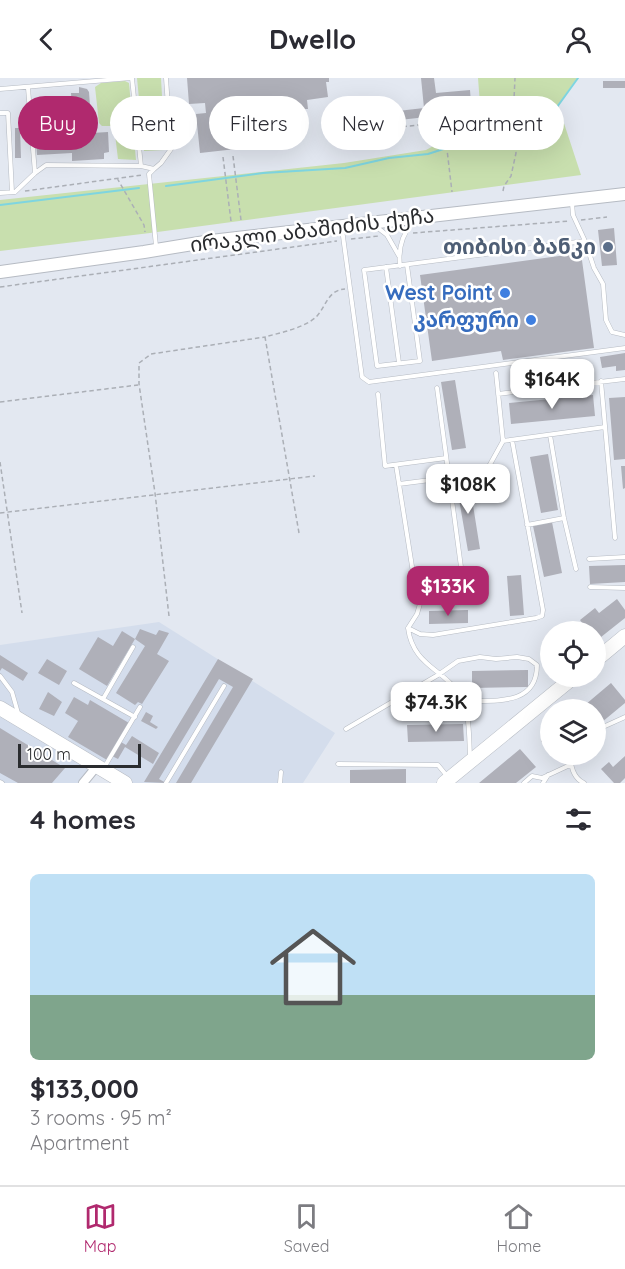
<!DOCTYPE html>
<meta charset="utf-8">
<style>
body{margin:0;font-family:Quicksand,"Noto Sans Georgian",sans-serif;background:#f7f7f7;color:#2b2b33;height:100vh;display:flex;flex-direction:column;font-size:22px;white-space:nowrap}
*{box-sizing:border-box;margin:0}
p{font-size:20px;color:#7c7c81}
.icon{flex:none;width:33px;height:33px;fill:none;stroke:currentColor;stroke-width:2;stroke-linecap:round;stroke-linejoin:round}
.map{position:relative;height:705px;overflow:hidden}
.side{display:flex;flex-direction:column;background:#fff;flex:1}
.side>*{flex:none}
.guide{position:absolute;left:18px;top:18px;width:590px;height:54px;display:flex;gap:12px}
.buttons{position:absolute;left:540px;top:543px;display:grid;gap:12px}
.buttons a{display:grid;place-items:center;width:66px;height:66px;border-radius:50%;background:#fff;box-shadow:0 6px 24px #0002;font-size:30px}
.scale{position:absolute;left:18px;bottom:15px;width:123px;box-sizing:border-box;padding-left:6px;border:3px solid #2a2c2f;border-top:0;font-size:16px;line-height:21px;white-space:nowrap;color:#2a2c2f;-webkit-text-stroke:4px #fff;paint-order:stroke}
.price{position:absolute;translate:-50% -51px;padding:0 14px;border-radius:12px;background:#fff;color:#222;font-size:20px;line-height:39px;filter:drop-shadow(0 2px 3px #0008)}
.price::after{content:'';position:absolute;left:50%;top:36px;width:18px;height:14px;margin-left:-9px;background:inherit;clip-path:polygon(0 0,100% 0,50% 100%)}
.price.selected{background:#b0296e;color:#fff}
ul{padding:0;list-style:none}
li{display:grid;align-content:center;gap:12px;height:318px;padding:0 30px}
li+li{border-top:2px solid #e1e1e2}
li span{display:grid;place-items:center;height:186px;border-radius:9px;color:#555}
li>.icon{margin-inline-start:auto}
span .icon{width:108px;height:108px;fill:#fffc;stroke-width:1}
li b{font-size:26px}
h2{display:flex;justify-content:space-between;align-items:center;height:72px;padding:0 30px;font-size:26px}
.tag{padding:0 21px;border-radius:27px;background:#fff;box-shadow:0 6px 24px #0002;font-size:21px;line-height:54px}
.tag.selected{background:#b0296e;color:#fff}
header{display:flex;justify-content:space-between;align-items:center;height:78px;padding:0 30px;background:#fff;font-size:27px;font-weight:700}
.dock{display:flex;justify-content:space-around;align-items:center;height:84px;border-top:2px solid #e1e1e2;background:#fff;font-size:16px;color:#7c7c81}
.dock a{display:grid;justify-items:center;gap:3px}
.dock .selected{color:#b0296e}
.map>svg:first-child{display:block}
.built{fill:#d4ddec}
.green{fill:#c8dfae}
.lines{fill:none;stroke-linecap:round;stroke-linejoin:round}
.stream{stroke:#7ed5e0;stroke-width:2}
.building{fill:#afb0b9}
.lane-casing{stroke:#b6bbc3;stroke-width:5}
.street-casing{stroke:#b6bbc3;stroke-width:10}
.secondary-casing{stroke:#b6bbc3;stroke-width:14}
.primary-casing{stroke:#b6bbc3;stroke-width:15}
.path{stroke:#abafb6;stroke-width:1.5;stroke-dasharray:4.5 3;stroke-linecap:butt}
.lane{stroke:#fff;stroke-width:4}
.street{stroke:#fff;stroke-width:8}
.secondary{stroke:#fff;stroke-width:12}
.primary{stroke:#fff;stroke-width:14}
.service-dot{fill:#5c6f8a;stroke:#fff;stroke-width:2}
.shop-dot{fill:#3f7fe0;stroke:#fff;stroke-width:2}
.labels{text-anchor:middle;stroke-width:5;stroke-linejoin:round;paint-order:stroke}
.street-label{font-size:21px;fill:#2a2c2f;stroke:#fff}
.service-label{font-size:21px;font-weight:bold;fill:#4e5e75;stroke:#fff;text-anchor:end}
.shop-label{font-size:21px;font-weight:bold;fill:#366cbe;stroke:#fff;text-anchor:end}
</style>
<header><svg class="icon" aria-label="back" viewBox="0 0 24 24"><path d="M15 5l-7 7 7 7"/></svg>Dwello<svg class="icon" aria-label="person" viewBox="0 0 24 24"><circle cx="12" cy="8" r="4"/><path d="M4 21q1-7 8-7t8 7"/></svg></header>
<div class="map">
<svg width="625" height="705" viewBox="0 0 625 705">
<rect width="100%" height="100%" fill="#e3e8f1"/>
<path class="built" d="M159 544 335 655 303 705H125L97 689 83 705H0V567Z"/>
<path class="green" d="M137 0H161L165 72 144 73Z
M478 0H577L558 27 581 97 150 155 0 173V122L344 85 426 72 461 53H482Z
M125 3 129 5 136 82 118 81 114 48H102L99 45 95 9 101 5Z
M62 21 66 25 68 56 38 60 35 57 33 25Z"/>
<g class="lines">
<path class="stream" d="M166 108 263 95 345 90 389 80 428 76 552 36 578 0
M0 127 139 110"/>
</g>
<path class="building" d="M187 0H329V4H326L328 19 307 22 308 31H284L283 24 257 27 262 68 200 75 196 36 206 35 205 25 189 26Z
M421 0H434L436 15 470 12 471 25 443 28 444 37 364 46 363 34 389 31V34L424 30Z
M603 3H625V10H603Z
M79 9 87 11 89 14 92 55 108 54 109 74 104 75V81L72 83V75L37 77 36 61 74 59 71 15H79Z
M21 32H27L28 44 22 45Z
M15 50H20L21 80H15Z
M614 150 617 187 602 188 598 152Z
M581 175 594 270 503 282 501 273 432 283 420 197Z
M625 275V292L616 293V288L602 290 600 279Z
M567 284 569 299 530 305 528 290Z
M455 302 466 370 452 372 441 304Z
M593 317 595 338 511 346 509 325Z
M625 319V381L614 382 609 320Z
M548 376 558 432 541 435 530 379Z
M621 388H625V410L623 411Z
M469 402 480 471 468 473 456 404Z
M552 444 562 495 544 499 533 448Z
M625 487V504L590 506 589 488Z
M521 497 524 537 510 538 507 498Z
M617 521 625 532V540L596 563V554H589L580 542 595 530 599 535Z
M468 532V545L429 546V533Z
M140 551 156 557 159 552 169 555 157 576 169 583 142 626 138 624 135 627 116 615 145 568 135 561Z
M122 553 135 561 107 608 79 591 98 559 113 568Z
M0 577 28 595 23 603 2 590 0 593Z
M47 581 67 593 59 607 38 595Z
M218 581 253 601 191 705H176L233 609 219 601 159 701 166 705 144 704Z
M528 592V609L472 610V593Z
M611 605 625 622V625L596 649V632H579Z
M48 614 62 624 54 638 39 631Z
M74 619 88 627 90 622 129 645 107 682 68 659 78 643 65 635Z
M146 634 153 638 150 644 158 649 156 651 141 643Z
M463 646 464 663 408 664 407 647Z
M0 650 65 690 52 705H18L0 695Z
M550 655V674L541 663Z
M132 658 159 675 153 686 125 669 118 681 112 678 121 664 126 667Z
M520 671 536 689 516 705H479Z
M625 678V700L620 705H614L601 691 609 684 613 689Z
M406 691V705H350V692Z"/>
<g class="lines">
<g class="lane-casing">
<path id="lane" d="M132 0 141 88
M28 10 35 95
M0 11 131 0
M0 35H8L12 114
M154 91 149 96 156 168
M0 115 15 114 35 95 46 87 141 88 154 91 161 85 171 71 166 0
M572 125 573 137 585 163
M374 147 387 157 399 178
M342 151 362 299 369 304 625 270
M407 187 420 283 377 288 364 192 585 163 594 190 603 206 606 242 612 254 625 257
M400 188C398 171 402 157 412 145
M386 189 399 285
M496 295 503 363
M601 303 615 460
M437 310 461 489
M378 316 385 388 446 380
M498 316 625 301
M550 357 564 440 576 491
M396 387 414 501 422 519 417 536 408 550C413 590 448 591 462 622 470 638 469 661 470 678
M399 406 477 396 488 390 503 363 605 349
M527 447 564 440
M589 481 625 479
M590 509 625 510
M408 550 420 556 433 557 536 540 542 538 543 532 512 362
M0 598 12 614 18 635
M74 605 135 639
M103 621 133 569
M397 634 466 633
M346 651 438 597 458 583 480 579 496 581 517 579 529 581 537 587C537 629 493 622 463 623
M596 655 603 649 625 639
M571 676C570 687 573 700 584 705
M338 686 438 687 447 698
M105 688 140 629
M0 704 2 705
M166 705 224 608
M280 705 281 694
M524 705 532 698 542 700 570 687
M543 705 548 697"/>
</g>
<g class="street-casing">
<path id="street" d="M83 705 97 688"/>
</g>
<g class="secondary-casing">
<path id="secondary" d="M0 194 144 174 211 163 625 116"/>
</g>
<g class="primary-casing">
<path id="primary" d="M596 582 625 558
M0 630 125 705
M444 705 575 598"/>
</g>
<path class="path" d="M336 32 339 42 369 50 384 51 418 47 446 63 452 114
M233 78 241 142
M223 79 231 143
M117 100 144 147 145 154
M25 113 142 97
M503 113 504 108 511 98 516 75 513 42 515 0
M581 142 607 139
M413 155 570 143
M351 161 379 158
M0 209 337 163
M0 324 138 307
M0 384 22 535
M0 435 315 398
M299 455 265 259C282 254 301 251 315 240 326 230 327 212 345 211
M169 538 155 415 139 306V285L151 276 265 259"/>
<use href="#lane" class="lane"/>
<use href="#street" class="street"/>
<use href="#secondary" class="secondary"/>
<use href="#primary" class="primary"/>
</g>
<circle class="service-dot" cx="608" cy="169" r="6"/>
<g class="shop-dot">
<circle cx="505" cy="215" r="6"/>
<circle cx="531" cy="242" r="6"/>
</g>
<g class="labels">
<g class="street-label">
<text transform="translate(312 152) rotate(-7)" y="7">ირაკლი აბაშიძის ქუჩა</text>
</g>
<g class="service-label">
<text x="596" y="176">თიბისი ბანკი</text>
</g>
<g class="shop-label">
<text x="493" y="222">West Point</text>
<text x="519" y="249">კარფური</text>
</g>
</g>
</svg>
<div class="buttons">
<a><svg class="icon" aria-label="locate" viewBox="0 0 24 24"><circle cx="12" cy="12" r="6"/><path d="M12 2v4M12 18v4M2 12h4M18 12h4"/></svg></a>
<a><svg class="icon" aria-label="layers" viewBox="0 0 24 24"><path d="M12 4l9 5-9 5-9-5zM3 14l9 5 9-5"/></svg></a>
</div>
<div class="scale">100 m</div>
<b class="price" style="left:552px;top:332px">$164K</b>
<b class="price" style="left:468px;top:437px">$108K</b>
<b class="price selected" style="left:448px;top:539px">$133K</b>
<b class="price" style="left:436px;top:655px">$74.3K</b>
<div class="guide">
<a class="tag selected">Buy</a>
<a class="tag">Rent</a>
<a class="tag">Filters</a>
<a class="tag">New</a>
<a class="tag">Apartment</a>
</div>
</div>
<section class="side">
<h2>4 homes<svg class="icon" aria-label="filters" viewBox="0 0 24 24"><path d="M4 7h16M4 17h16"/><circle cx="9" cy="7" r="2"/><circle cx="15" cy="17" r="2"/></svg></h2>
<ul>
<li><span style="background:linear-gradient(#bfe0f5 65%,#7fa58c 0)"><svg class="icon" aria-label="home" viewBox="0 0 24 24"><path d="M3 11l9-7 9 7M6 9v11h12V9"/></svg></span><div><b>$133,000</b><p>3 rooms · 95 m²</p><p>Apartment</p></div></li>
</ul>
</section>
<nav class="dock">
<a class="selected"><svg class="icon" aria-label="map" viewBox="0 0 24 24"><path d="M3 6l6-2 6 2 6-2v14l-6 2-6-2-6 2zM9 4v14M15 6v14"/></svg>Map</a>
<a><svg class="icon" aria-label="saved" viewBox="0 0 24 24"><path d="M7 4h10v16l-5-4-5 4z"/></svg>Saved</a>
<a><svg class="icon" aria-label="home" viewBox="0 0 24 24"><path d="M3 11l9-7 9 7M6 9v11h12V9"/></svg>Home</a>
</nav>
